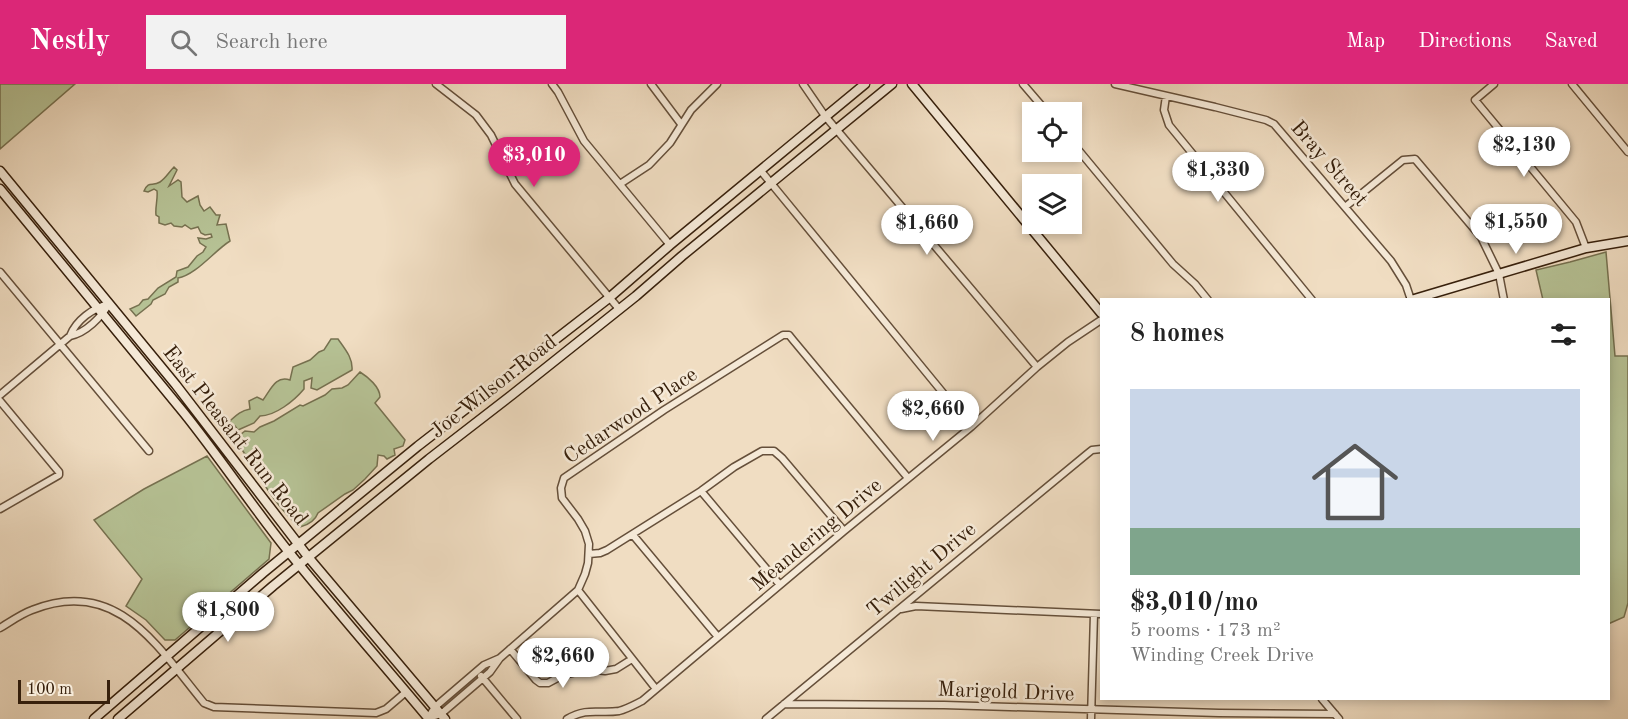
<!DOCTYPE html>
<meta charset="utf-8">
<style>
body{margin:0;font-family:"Old Standard TT",serif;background:#f2f2f2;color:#222;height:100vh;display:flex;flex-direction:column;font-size:22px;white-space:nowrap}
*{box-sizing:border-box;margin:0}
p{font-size:20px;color:#767676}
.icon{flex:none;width:33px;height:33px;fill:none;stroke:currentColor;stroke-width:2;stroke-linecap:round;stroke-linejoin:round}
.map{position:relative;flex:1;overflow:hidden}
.sheet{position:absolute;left:1100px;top:214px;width:510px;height:402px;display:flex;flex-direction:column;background:#fff;border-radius:0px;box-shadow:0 3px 9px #0003}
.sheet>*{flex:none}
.buttons{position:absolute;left:1022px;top:18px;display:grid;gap:12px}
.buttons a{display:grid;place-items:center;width:60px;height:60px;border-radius:0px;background:#fff;box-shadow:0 3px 9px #0003;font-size:30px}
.scale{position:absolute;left:18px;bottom:15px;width:92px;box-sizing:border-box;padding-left:6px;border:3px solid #37200c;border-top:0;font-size:16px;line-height:21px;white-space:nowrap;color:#37200c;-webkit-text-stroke:4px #f5e9d7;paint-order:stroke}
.price{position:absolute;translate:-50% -51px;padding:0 14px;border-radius:21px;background:#fff;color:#222;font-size:20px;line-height:39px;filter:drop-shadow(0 2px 3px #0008)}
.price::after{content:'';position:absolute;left:50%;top:36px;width:18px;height:14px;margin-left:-9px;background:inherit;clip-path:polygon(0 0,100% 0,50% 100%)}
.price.active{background:#db2777;color:#fff}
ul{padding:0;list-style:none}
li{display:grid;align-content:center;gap:12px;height:318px;padding:0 30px}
li span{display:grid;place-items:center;height:186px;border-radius:0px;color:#555}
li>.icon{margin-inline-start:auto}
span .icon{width:108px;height:108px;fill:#fffc;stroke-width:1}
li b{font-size:26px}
h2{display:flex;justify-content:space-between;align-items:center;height:72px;padding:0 30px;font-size:26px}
header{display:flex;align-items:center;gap:36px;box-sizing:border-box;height:84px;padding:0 30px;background:#db2777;color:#fff}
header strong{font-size:28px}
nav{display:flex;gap:33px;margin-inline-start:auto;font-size:21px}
.search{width:420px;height:54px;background:#f2f2f2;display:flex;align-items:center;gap:15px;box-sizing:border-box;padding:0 21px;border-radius:0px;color:#767676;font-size:22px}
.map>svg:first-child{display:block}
.green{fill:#b6c295;stroke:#767150;stroke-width:1.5}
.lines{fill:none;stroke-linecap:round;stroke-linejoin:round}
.street-casing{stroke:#654f3a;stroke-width:9}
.secondary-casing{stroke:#37200c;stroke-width:11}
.street{stroke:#f5e9d7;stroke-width:6}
.secondary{stroke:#f5e9d7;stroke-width:8}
.labels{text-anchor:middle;stroke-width:5;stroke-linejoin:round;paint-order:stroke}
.street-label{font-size:21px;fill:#37200c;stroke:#f5e9d7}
</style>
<header>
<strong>Nestly</strong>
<div class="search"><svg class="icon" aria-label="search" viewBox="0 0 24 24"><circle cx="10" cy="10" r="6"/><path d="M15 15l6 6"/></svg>Search here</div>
<nav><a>Map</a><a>Directions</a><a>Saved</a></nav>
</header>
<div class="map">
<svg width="1628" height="635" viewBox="0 0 1628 635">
<rect width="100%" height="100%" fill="#f0ddc2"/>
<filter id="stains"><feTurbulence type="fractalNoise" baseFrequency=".00333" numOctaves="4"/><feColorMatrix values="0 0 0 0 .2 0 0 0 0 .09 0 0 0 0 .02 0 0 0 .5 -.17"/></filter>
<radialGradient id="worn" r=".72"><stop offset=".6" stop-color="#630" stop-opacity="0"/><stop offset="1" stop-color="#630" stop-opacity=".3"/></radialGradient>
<path class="green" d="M0 0H75L0 65Z
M174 83 177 86 169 102 178 96 181 98 182 113 187 118 198 112 200 121 204 127 210 123 216 131H220L217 141 226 140 230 157C214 167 196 191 178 194V198L169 203 165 210 153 216 151 220 136 232 130 225 139 221 143 216 148 215 158 204 176 193 177 187 188 183 197 172 203 168 206 163 200 159 198 154 206 155 212 153 211 150 205 151 201 149 198 143 191 145 185 141 182 143 174 142 171 139 165 141 159 139V133L156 131C155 123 158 115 157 107L154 105 148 108 144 107C149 96 152 103 160 98 165 95 169 88 174 83Z
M1606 168 1615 272H1628V519L1624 533 1608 540V216H1543L1536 186 1570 178Z
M331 255H338C345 265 353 274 352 286L317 306 311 304 312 294 304 297V305C294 317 275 332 260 332L254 339 238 346 235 342 230 341 231 348 228 349 222 343C234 336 235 328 250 325L249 317 257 313 263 316C271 305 276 291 290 296L293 283 310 276 319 268 324 266Z
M360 288C368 293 380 303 380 313L375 319 405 356 403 362 394 365 395 371 387 375 384 372 378 371 377 382 365 395 353 406 345 410 318 429C315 437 308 441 300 443 273 421 255 384 235 355L245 347 254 348 260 343 274 337 300 321 303 322 325 311 332 305 342 304 348 301Z
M207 372 271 459 269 475 175 556H165L146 536 126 522 142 495 94 436 144 405Z"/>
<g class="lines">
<g class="street-casing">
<path id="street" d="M436 0 476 31 491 51 515 100 619 225
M552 0 558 8 584 57 670 161
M651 0 681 40
M803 0 825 32 1037 283
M1023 0 1047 28
M1115 0 1215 23 1266 36 1274 40 1391 177 1406 201 1411 216
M1494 0 1475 16 1576 138 1586 164
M1572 0 1628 68
M1166 12 1164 26 1169 41 1312 216
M1071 57 1173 180 1195 200 1208 216
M761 87 971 343
M620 100 649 81 670 59 691 26 717 0
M1345 123 1403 76 1415 75 1481 153 1499 190 1504 216
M0 188 149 367
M70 252C86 249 101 233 109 220
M0 311 70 252C76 236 93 224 109 220
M0 317 59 388V391L0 425
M701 407 780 501
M633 451 718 553
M589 470 600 469 607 466 701 407 734 383 762 367H774L782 374 844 447
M578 506 656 605
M901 525 916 522 1101 530
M0 544C10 538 21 530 32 526 117 492 157 562 204 619L214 623 376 629 386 625 406 608
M510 565 536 596 540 599H548L563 591 589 585 605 587 616 585 632 575
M481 592 517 635
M1322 615 1339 635
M784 620 944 621 1219 629 1335 630
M428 634 441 630 490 588 500 574 578 506 585 490 588 479 589 460 585 447 578 435 562 414 561 404 564 394 664 326 783 251H789L793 256 908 394
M428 634 435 623 484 581 500 574
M567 635C588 623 598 630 619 627 627 625 634 621 642 617L844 447 971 343 1037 283 1068 258 1101 236
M766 635 1087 370 1092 366 1101 365
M1091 635 1094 530"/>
</g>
<g class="secondary-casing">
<path id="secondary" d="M912 0 1101 229
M0 87 176 301 309 474 445 635
M0 105 184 329C220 374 252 422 288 467 334 524 382 579 429 635
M1411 216 1586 164 1628 157
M94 635 263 489 418 362 609 214 670 161 865 0
M118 635 273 502 429 375 513 310 636 212 682 172 892 0"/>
</g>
<use href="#street" class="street"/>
<use href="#secondary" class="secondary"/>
</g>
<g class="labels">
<g class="street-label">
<text transform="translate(1330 79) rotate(49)" y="7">Bray Street</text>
<text transform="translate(493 302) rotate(-38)" y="7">Joe Wilson Road</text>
<text transform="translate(630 331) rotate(-34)" y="7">Cedarwood Place</text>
<text transform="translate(236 351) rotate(52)" y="7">East Pleasant Run Road</text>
<text transform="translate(816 450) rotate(-40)" y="7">Meandering Drive</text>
<text transform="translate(921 485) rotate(-40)" y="7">Twilight Drive</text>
<text transform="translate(1006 607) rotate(2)" y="7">Marigold Drive</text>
</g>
</g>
<rect width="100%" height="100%" filter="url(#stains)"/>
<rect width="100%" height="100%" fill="url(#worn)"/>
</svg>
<div class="buttons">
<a><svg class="icon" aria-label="locate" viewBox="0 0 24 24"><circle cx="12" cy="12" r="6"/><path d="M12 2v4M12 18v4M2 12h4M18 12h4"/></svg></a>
<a><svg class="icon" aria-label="layers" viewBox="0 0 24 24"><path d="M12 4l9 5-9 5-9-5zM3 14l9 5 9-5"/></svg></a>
</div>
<div class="scale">100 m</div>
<b class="price" style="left:1524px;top:94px">$2,130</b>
<b class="price active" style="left:534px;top:104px">$3,010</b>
<b class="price" style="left:1218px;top:119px">$1,330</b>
<b class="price" style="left:1516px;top:171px">$1,550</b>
<b class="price" style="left:927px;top:172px">$1,660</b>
<b class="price" style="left:933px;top:358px">$2,660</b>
<b class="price" style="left:228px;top:559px">$1,800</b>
<b class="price" style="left:563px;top:605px">$2,660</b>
<section class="sheet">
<h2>8 homes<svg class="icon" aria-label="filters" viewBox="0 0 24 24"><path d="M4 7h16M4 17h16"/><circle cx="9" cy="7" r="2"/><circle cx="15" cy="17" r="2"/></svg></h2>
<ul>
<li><span style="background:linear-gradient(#c9d6e8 75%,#7fa58c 0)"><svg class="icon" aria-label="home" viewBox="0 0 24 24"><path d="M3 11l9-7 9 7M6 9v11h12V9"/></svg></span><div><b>$3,010/mo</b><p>5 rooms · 173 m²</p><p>Winding Creek Drive</p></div></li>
</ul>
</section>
</div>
